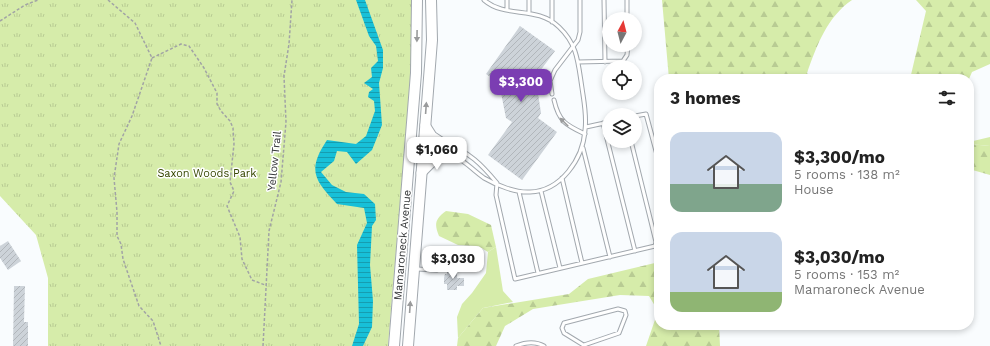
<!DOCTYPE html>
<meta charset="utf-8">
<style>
body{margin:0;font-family:"Work Sans",sans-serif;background:#f6f6f6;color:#222;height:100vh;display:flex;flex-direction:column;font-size:15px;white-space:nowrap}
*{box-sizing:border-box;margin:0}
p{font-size:13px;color:#767676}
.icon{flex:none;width:22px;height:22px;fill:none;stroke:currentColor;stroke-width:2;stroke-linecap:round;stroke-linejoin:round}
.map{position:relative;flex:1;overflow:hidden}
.panel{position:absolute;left:654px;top:74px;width:320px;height:256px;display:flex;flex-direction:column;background:#fff;border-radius:16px;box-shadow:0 2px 6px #0003}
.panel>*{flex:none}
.needle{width:26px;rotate:7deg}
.controls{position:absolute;left:602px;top:12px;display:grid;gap:8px}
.controls a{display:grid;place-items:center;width:40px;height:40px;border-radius:50%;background:#fff;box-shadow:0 2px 6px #0003;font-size:20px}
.price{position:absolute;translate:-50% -34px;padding:0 9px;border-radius:8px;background:#fff;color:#222;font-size:13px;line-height:26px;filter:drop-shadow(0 1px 2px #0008)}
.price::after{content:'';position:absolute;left:50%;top:24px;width:12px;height:9px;margin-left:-6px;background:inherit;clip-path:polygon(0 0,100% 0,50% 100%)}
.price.active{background:#7b3db2;color:#fff}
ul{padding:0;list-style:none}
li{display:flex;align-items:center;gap:12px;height:100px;padding:0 16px}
li span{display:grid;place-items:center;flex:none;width:112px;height:80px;border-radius:12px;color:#555}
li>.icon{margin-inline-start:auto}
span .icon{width:48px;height:48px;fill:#fffc;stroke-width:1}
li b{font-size:17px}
h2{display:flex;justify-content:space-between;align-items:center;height:48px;padding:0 16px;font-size:17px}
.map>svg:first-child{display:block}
.grass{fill:#d6ecaa}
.forest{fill:url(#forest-firs)}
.park{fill:url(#park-tufts)}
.water{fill:url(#water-rules)}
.building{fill:url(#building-hatch)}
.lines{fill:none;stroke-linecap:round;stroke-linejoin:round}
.lane-casing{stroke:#a2a8ae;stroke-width:5}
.secondary-casing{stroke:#a2a8ae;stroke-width:11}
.primary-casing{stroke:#a2a8ae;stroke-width:12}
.path{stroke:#a1a3a5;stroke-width:1.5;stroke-dasharray:3 2;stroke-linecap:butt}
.lane{stroke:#fff;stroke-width:3}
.secondary{stroke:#fff;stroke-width:9}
.primary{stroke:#fff;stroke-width:10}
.oneway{fill:#9a9b9c}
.labels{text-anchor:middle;stroke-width:3;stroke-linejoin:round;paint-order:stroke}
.street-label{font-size:11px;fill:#353739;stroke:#fff}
.park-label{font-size:11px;fill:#364700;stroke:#fff}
</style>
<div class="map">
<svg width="990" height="346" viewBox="0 0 990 346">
<defs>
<pattern id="forest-firs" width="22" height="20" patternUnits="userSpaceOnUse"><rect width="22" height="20" fill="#d6ecaa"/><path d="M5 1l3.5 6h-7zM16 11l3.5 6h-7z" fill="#b8cb93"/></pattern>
<pattern id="park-tufts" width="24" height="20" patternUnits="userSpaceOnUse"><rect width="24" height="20" fill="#d6ecaa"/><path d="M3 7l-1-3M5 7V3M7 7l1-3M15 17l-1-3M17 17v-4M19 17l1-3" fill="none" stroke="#b8cb93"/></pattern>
<pattern id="water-rules" width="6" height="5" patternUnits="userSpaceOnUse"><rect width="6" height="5" fill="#17c0d8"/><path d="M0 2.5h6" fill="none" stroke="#169db0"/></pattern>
<pattern id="building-hatch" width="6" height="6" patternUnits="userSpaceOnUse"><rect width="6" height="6" fill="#cdd3d9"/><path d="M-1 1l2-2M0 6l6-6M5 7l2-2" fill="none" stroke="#b1b6bb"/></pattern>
</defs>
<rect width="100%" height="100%" fill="#f9fcfe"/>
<path class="grass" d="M990 137V146L969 144V142Z
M496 247 503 291 513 302 483 308 458 338 457 317 462 304 472 293 486 273 488 252Z"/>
<path class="forest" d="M662 0H852C827 17 817 45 807 73L811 79H669Z
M916 0H990V64L972 72 969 79H910L926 11Z
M969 144 990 146V175L969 169Z
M446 211 468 214 491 225 496 247 488 252 478 246 458 245 439 236C434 224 435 219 446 211Z
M659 262V325H719L720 346H646L658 311 649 296 620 295 533 309 505 326 496 346H457L458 338 483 308 569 294 588 279Z"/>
<path class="park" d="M0 0H413V47L388 346H48V278L36 235 0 196Z"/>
<path class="water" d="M356 0H365L383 50V68L379 83 382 125 372 150 356 164 347 152 337 151 334 161 321 172 332 185 346 192 364 194 375 204 376 220 372 226 370 265 373 301 372 327 363 346H352L359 324 357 245 367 223 364 208 337 204C314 180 307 170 327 140L356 144 366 136 375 111 374 101 368 97 369 92 373 89 364 83 372 77 371 68 378 61 376 46 369 36Z"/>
<path class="building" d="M520 26 555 51 531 83 537 87 541 113 538 118 557 132 522 180 488 155 512 122 506 118 501 93 505 87 486 74Z
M8 241 21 261 8 270 0 258V246Z
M447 268H457V278H464V286H457V290H447V284H444V278L445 274H447Z
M14 286H25L24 322H28V346H13Z"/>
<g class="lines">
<g class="lane-casing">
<path id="lane" d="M552 0V22
M604 0 605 62
M627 0V19
M507 10V0
M529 13V0
M578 62 623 61 627 55 628 45
M552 94 550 81 555 70 578 40 580 32V0
M554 100C559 122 566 125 585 134
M635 116 646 114 659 162
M603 123 635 251
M586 127 609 122
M411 144H440
M445 144C469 151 482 165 497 183L496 195 515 279 655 246 656 242 631 141
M583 148 610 257
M411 153 437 154
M443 154C464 157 468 167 484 178 496 185 516 193 530 192 561 191 583 159 585 130 587 116 584 102 582 88 578 63 578 45 559 27 536 5 506 19 484 0
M562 178 582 263
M541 191 560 268
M519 192 538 273
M417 269 437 270 439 252 478 256
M584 345 619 333 626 315 625 311 618 309 564 323 562 328 564 333 585 346
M516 346C526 342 535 341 544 346"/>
</g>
<g class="secondary-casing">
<path id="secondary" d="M425 125 432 136 444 144
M421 173 436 158 442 154"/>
</g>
<g class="primary-casing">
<path id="primary" d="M394 346 416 73 417 0
M408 346 432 40 431 0"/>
</g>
<path class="path" d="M108 0 135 23 152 58 132 116 119 144 114 178 117 212V236L121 244 123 259 139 306 153 321 161 346
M0 21 25 5 38 0
M152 58 181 44 189 46 204 68 217 93V104L221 111 230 121 233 128 234 144 230 182 234 191 227 206 240 237 242 259 252 280 265 285
M263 346 269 231 281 182 286 122 284 76 289 44 292 0"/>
<use href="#lane" class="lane"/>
<use href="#secondary" class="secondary"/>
<use href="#primary" class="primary"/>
</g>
<defs><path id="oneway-solid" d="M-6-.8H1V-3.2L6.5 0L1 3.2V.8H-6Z"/></defs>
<g class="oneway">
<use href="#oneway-solid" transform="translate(417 36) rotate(91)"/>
<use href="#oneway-solid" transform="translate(426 108) rotate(-86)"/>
<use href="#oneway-solid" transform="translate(564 122) rotate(-135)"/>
<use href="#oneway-solid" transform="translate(410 307) rotate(-86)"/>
</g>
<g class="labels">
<g class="street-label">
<text transform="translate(274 161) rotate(-84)" y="4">Yellow Trail</text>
<text transform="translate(402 245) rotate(-85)" y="4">Mamaroneck Avenue</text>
</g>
<g class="park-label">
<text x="207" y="177">Saxon Woods Park</text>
</g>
</g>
</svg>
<div class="controls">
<a><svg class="needle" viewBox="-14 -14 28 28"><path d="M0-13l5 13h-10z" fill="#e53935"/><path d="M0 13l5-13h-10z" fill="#767676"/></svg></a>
<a><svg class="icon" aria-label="locate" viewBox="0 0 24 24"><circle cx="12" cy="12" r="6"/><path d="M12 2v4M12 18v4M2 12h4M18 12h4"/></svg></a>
<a><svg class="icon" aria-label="layers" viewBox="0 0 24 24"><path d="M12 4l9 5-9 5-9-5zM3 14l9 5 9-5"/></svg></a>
</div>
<b class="price active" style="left:521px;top:103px">$3,300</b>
<b class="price" style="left:437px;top:171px">$1,060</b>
<b class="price" style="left:453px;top:280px">$3,030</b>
<section class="panel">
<h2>3 homes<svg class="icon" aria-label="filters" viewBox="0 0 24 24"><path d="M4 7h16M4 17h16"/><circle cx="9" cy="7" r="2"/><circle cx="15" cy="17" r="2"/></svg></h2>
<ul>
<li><span style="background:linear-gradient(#c9d6e8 65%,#7fa58c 0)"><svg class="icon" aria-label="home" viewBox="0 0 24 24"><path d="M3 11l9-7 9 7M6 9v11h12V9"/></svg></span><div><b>$3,300/mo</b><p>5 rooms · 138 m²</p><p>House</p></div></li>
<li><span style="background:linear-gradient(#c9d6e8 75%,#8fb573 0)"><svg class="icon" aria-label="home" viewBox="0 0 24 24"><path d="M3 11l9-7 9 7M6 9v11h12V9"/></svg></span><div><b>$3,030/mo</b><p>5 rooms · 153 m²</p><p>Mamaroneck Avenue</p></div></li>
</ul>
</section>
</div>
